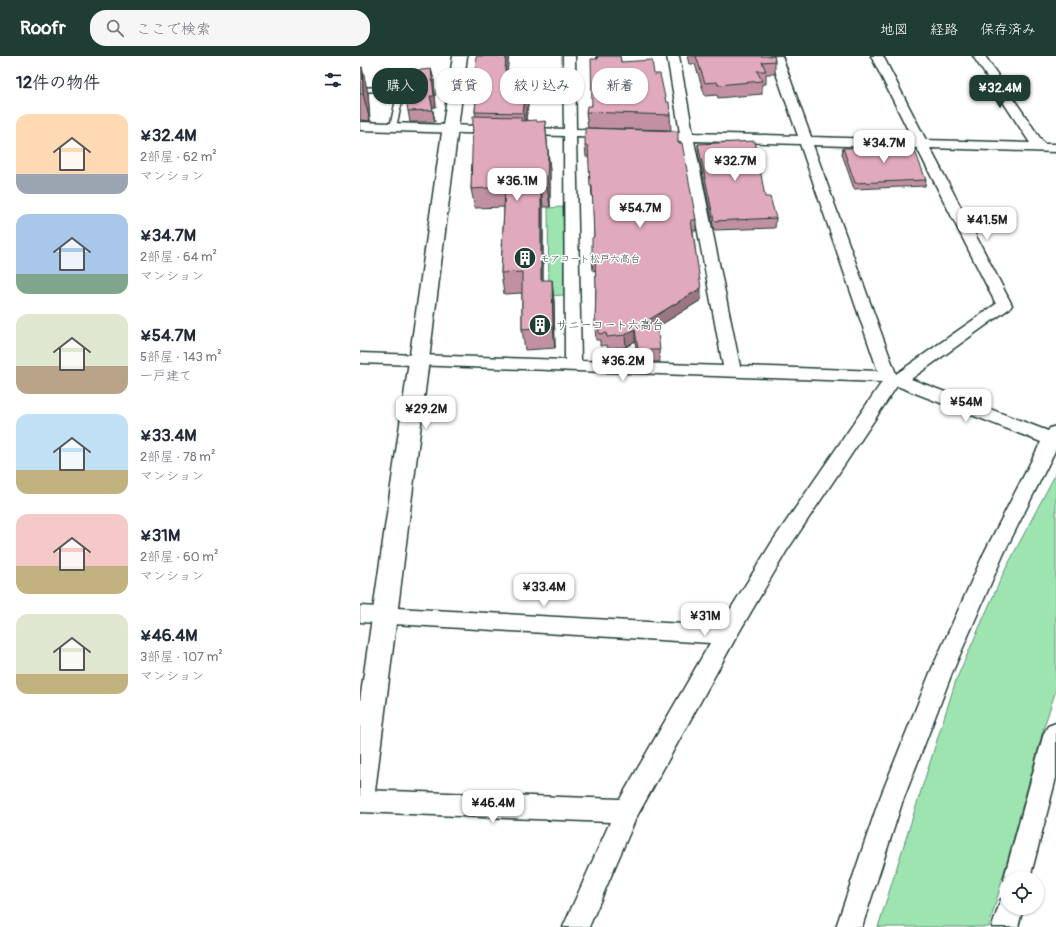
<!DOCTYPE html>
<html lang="ja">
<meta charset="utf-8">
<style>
body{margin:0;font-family:Pangolin,"Klee One",sans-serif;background:#f6f6f7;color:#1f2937;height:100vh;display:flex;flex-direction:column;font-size:15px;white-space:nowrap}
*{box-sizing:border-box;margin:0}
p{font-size:13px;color:#747a83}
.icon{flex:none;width:22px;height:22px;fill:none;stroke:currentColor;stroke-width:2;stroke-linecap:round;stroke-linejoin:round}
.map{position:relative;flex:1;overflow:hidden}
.side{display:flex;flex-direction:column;background:#fff;width:360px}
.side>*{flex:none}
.hud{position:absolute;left:12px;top:12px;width:380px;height:36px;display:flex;gap:8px}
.fabs{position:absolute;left:640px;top:815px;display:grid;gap:8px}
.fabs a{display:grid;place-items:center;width:44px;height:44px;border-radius:50%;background:#fff;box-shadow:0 1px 3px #0004;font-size:20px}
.price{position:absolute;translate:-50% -34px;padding:0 9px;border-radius:8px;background:#fff;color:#222;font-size:13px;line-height:26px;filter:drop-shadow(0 1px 2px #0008)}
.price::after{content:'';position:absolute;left:50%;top:24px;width:12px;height:9px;margin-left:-6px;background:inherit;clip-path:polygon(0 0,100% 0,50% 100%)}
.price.selected{background:#1f3d34;color:#fff}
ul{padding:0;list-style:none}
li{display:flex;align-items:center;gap:12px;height:100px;padding:0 16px}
li span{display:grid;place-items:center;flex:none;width:112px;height:80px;border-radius:12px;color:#555}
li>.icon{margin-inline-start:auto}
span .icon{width:48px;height:48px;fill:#fffc;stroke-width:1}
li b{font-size:17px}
h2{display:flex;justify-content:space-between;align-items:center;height:48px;padding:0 16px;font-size:17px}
.pill{padding:0 14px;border-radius:16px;background:#fff;box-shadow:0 1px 3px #0004;font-size:14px;line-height:36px}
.pill.selected{background:#1f3d34;color:#fff}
header{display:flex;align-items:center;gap:24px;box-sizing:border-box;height:56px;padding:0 20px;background:#1f3d34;color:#fff}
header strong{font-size:19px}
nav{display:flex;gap:22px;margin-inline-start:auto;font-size:14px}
.search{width:280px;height:36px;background:#f6f6f7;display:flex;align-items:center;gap:10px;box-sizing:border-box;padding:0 14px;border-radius:16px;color:#747a83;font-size:15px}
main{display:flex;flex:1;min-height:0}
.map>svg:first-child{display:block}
.green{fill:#9de4b1;stroke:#5e9072}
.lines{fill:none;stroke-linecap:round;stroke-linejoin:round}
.service-casing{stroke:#1f3d34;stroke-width:3}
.minor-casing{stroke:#1f3d34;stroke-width:3}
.tertiary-casing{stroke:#1f3d34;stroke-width:3}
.service{fill:#fff;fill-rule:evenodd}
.minor{fill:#fff;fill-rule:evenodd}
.tertiary{fill:#fff;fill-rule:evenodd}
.wall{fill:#c191a3;stroke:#1f3d34}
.shaded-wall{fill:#9d7684;stroke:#1f3d34}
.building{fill:#e0a9bd;stroke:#1f3d34}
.labels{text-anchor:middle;stroke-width:3;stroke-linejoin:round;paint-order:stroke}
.far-poi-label{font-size:10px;fill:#1f3d34;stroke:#fff;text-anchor:start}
.poi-label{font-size:12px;fill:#1f3d34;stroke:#fff;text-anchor:start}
</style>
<header>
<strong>Roofr</strong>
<div class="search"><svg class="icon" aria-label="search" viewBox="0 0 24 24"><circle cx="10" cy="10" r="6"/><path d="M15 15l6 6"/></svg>ここで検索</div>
<nav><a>地図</a><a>経路</a><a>保存済み</a></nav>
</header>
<main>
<section class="side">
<h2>12件の物件<svg class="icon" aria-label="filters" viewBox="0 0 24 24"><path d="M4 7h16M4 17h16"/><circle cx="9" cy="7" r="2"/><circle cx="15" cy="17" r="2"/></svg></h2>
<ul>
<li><span style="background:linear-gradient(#ffd9b3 75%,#9aa5b1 0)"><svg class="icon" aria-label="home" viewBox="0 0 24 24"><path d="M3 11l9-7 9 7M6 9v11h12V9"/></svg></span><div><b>¥32.4M</b><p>2部屋 · 62 m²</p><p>マンション</p></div></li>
<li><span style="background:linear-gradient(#a9c7e8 75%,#7fa58c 0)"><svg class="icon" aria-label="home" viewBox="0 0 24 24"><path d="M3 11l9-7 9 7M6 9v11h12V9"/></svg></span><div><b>¥34.7M</b><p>2部屋 · 64 m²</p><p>マンション</p></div></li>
<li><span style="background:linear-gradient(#dfe7d0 65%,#b9a48a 0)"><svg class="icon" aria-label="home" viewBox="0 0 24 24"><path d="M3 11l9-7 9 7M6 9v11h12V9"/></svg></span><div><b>¥54.7M</b><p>5部屋 · 143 m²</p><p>一戸建て</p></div></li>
<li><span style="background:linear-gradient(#bfe0f5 70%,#c2b280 0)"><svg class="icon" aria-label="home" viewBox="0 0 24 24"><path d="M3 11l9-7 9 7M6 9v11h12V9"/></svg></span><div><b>¥33.4M</b><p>2部屋 · 78 m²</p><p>マンション</p></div></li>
<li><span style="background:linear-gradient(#f6c9c9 65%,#c2b280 0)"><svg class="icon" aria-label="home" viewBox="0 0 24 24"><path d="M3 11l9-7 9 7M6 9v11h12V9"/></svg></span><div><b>¥31M</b><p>2部屋 · 60 m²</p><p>マンション</p></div></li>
<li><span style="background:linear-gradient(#dfe7d0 75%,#c2b280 0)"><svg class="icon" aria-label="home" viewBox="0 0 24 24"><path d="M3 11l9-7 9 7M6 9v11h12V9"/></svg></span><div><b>¥46.4M</b><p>3部屋 · 107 m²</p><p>マンション</p></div></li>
</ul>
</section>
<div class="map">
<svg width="696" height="871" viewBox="0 0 696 871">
<rect width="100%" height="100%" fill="#fff"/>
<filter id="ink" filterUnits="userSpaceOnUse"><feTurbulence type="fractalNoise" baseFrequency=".025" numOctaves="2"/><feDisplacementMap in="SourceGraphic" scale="8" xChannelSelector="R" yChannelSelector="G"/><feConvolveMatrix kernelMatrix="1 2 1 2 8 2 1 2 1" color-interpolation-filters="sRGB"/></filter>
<g filter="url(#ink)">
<path class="green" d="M203 151 204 239 189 240 188 152Z
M696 417V634L684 671 629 871H518L596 624 643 518Z"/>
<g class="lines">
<g class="service-casing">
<path id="service" d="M42 30 45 32 36 71 33 73 30 71 38 34 0 36V32Z"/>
</g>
<g class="minor-casing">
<path id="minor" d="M203 0H215L216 73 250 74 254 75 256 78 254 81 250 82 216 81 221 305 363 310 321 85 293 84 289 83 287 80 289 77H320L307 0H319L333 77 438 80 410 0H422L451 81 553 84 511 0H523L566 84 670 87 613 0H625L684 88H696V96L570 92 652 249 650 252 551 323 688 375 690 372 696 370V393L644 497 592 617 542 747 502 871H476L518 747 570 617 624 497 681 386 537 330 426 496 374 585 276 762 229 871H203L250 766 0 756V734L260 743 350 587 0 566V550L360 570 412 486 522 326 0 307V297L205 304 204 80 0 74V66L204 73ZM334 85 440 88 518 315 380 310ZM453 89 557 92 636 248 536 318Z
M696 667V722L670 822H647V829L644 822 684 677 688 670Z
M647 840V852H663L658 871H632L641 843Z"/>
</g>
<g class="tertiary-casing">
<path id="tertiary" d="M93 0H107L14 743 10 752 0 756V645Z"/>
</g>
<use href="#service" class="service"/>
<use href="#minor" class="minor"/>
<use href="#tertiary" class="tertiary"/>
</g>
<path class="wall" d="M236 0H260L261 6 294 18 310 59 311 74 228 72 226 56 232 50 237 3Z
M327 0H414L415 5V18H406V28H402V38L358 42 357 39 345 40 335 8H329Z
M0 11 8 37 10 65 0 64Z
M71 13 74 24 76 51H72L75 66H50L48 55Z
M169 13 171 26 166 64 177 66 187 84 190 115V151H183V224L194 244 195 292 165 294 162 273V237L144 238 141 217 144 151 115 152 111 133 116 60 115 56 117 31 115 18 148 15Z
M318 87 336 164V175H333L341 244 297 271 300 306H278L275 285 266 291 248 293 247 289 240 290V284H236L235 272 236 230V214L233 215 232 203 234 181 233 141H232L229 101H226L225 90Z
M338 88 405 141 416 162 415 172 354 174 338 97Z
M483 92 566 124 565 130 494 133 482 98Z"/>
<path class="shaded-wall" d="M146 0H149L146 27 145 15Z
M2 11 8 37 10 65 3 38Z
M71 13 74 24 76 51H72L75 66 70 40Z
M169 13 171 26 165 70 163 57Z
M115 18H118L117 31Z
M185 65 190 115V151L187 131Z
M181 131 183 151V245L181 224Z
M192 224 194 244 195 292 193 271Z
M341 232V244L283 280 282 268Z
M275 273V285L266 291 265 279Z"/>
<path class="building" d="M116 0H146L145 15 169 13 163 57 115 56 118 18H115Z
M237 0H260L261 6 292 4 294 18H300L306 46H309L310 59 226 56 227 50H232L231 3H238Z
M336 0H414L415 5 402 6 406 15H397L402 25 358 29 357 26 345 27Z
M0 11H2L3 38H0Z
M71 13 74 40H70L73 54 48 55 42 16Z
M113 60 161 61V65L176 64 177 66 185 65 188 96 187 131H181V224H192L193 271 162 273V216L141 217 145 131 111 133Z
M225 72 318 75V87H322L336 164H331L341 232 282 268H297L300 294H278L275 273 265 279 247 281 246 277 239 278V272H235L236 230 235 203H232V182L234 181 232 130H230L228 90H225Z
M395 85 405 141H410L416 162 354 165 338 88Z
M553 90 566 124 495 127 483 92Z"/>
</g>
<defs>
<g id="building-disc" transform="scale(1.15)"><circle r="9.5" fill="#1f3d34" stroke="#fff"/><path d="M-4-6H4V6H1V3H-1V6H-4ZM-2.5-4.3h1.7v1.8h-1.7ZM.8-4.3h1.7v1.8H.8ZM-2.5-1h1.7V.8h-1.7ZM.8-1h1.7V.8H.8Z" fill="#fff"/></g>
</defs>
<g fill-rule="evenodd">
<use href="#building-disc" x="165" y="202"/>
<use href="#building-disc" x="180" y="269"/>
</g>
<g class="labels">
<g class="far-poi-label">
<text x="180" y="206">モアコート松戸六高台</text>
</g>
<g class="poi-label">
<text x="196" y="273">サニーコート六高台</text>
</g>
</g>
</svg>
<div class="fabs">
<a><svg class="icon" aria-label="locate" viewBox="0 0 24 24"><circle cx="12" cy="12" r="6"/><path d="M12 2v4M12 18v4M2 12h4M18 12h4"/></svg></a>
</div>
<b class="price selected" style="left:640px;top:53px">¥32.4M</b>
<b class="price" style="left:524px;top:108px">¥34.7M</b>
<b class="price" style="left:375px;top:126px">¥32.7M</b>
<b class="price" style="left:157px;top:146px">¥36.1M</b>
<b class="price" style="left:280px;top:173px">¥54.7M</b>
<b class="price" style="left:627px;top:185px">¥41.5M</b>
<b class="price" style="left:263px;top:326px">¥36.2M</b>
<b class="price" style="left:606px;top:367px">¥54M</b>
<b class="price" style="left:66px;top:374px">¥29.2M</b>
<b class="price" style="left:184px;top:552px">¥33.4M</b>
<b class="price" style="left:345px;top:581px">¥31M</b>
<b class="price" style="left:133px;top:768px">¥46.4M</b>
<div class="hud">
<a class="pill selected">購入</a>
<a class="pill">賃貸</a>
<a class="pill">絞り込み</a>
<a class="pill">新着</a>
</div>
</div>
</main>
